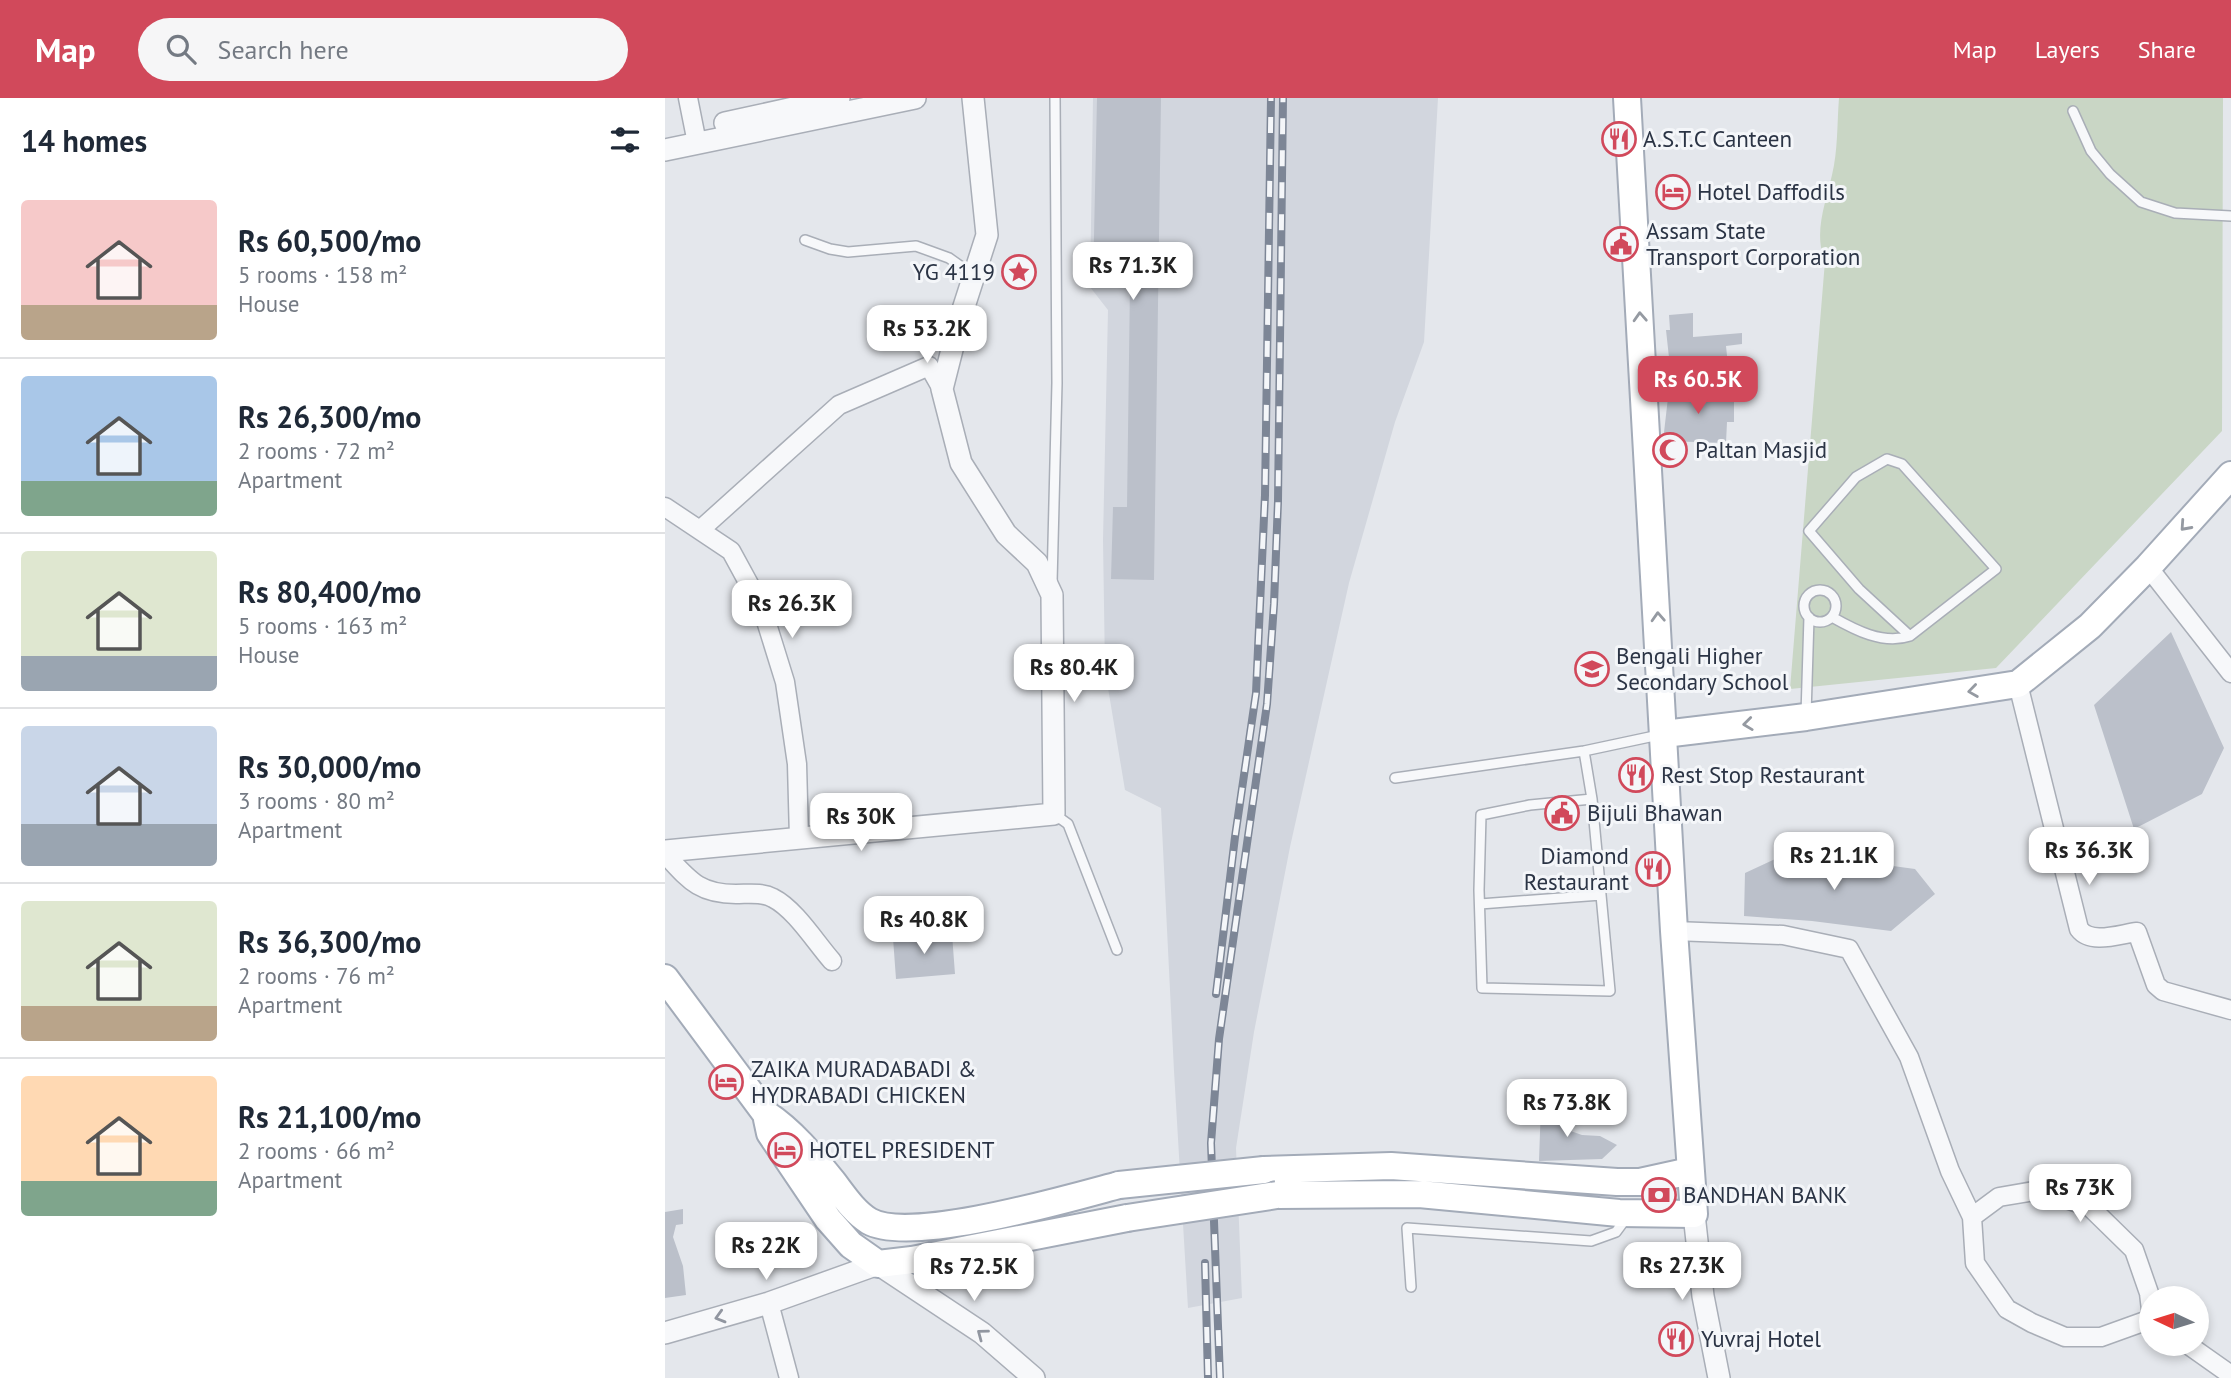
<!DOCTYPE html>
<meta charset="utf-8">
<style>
body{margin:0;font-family:"PT Sans",sans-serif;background:#f6f6f7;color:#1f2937;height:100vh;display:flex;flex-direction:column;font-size:26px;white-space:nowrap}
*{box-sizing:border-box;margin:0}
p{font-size:23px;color:#747a83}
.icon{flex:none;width:38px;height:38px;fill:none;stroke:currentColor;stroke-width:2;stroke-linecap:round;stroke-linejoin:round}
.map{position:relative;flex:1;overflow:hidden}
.sheet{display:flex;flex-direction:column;background:#fff;width:665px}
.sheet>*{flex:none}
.needle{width:46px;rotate:274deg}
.controls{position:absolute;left:1474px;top:1188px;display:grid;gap:14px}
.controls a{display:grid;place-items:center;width:70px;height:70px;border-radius:50%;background:#fff;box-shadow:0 4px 10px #0003;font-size:35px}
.price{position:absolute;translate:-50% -60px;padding:0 16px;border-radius:14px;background:#fff;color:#222;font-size:23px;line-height:46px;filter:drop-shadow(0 2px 4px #0008)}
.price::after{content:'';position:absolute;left:50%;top:42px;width:21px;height:16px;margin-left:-10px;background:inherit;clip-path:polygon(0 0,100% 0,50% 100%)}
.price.current{background:#d1495b;color:#fff}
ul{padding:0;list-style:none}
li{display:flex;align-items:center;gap:21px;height:175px;padding:0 21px}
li+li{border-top:2px solid #e0e1e3}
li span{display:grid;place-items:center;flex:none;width:196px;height:140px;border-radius:7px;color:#555}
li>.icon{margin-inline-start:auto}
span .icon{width:84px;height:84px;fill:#fffc;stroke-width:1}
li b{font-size:30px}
h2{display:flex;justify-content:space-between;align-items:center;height:84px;padding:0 21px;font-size:30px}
header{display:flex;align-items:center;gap:42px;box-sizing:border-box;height:98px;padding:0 35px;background:#d1495b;color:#fff}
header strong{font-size:33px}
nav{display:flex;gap:38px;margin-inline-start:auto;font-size:24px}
.search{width:490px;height:63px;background:#f6f6f7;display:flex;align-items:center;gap:18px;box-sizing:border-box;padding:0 24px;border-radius:38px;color:#747a83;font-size:26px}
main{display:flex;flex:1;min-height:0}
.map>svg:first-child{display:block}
.built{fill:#d2d6de}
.green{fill:#c9d6c5}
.building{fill:#bbc0ca}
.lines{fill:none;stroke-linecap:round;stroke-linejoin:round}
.service-casing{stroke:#a9aeb7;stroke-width:12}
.minor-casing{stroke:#a9aeb7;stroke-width:21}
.tertiary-casing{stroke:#a9aeb7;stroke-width:24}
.primary-casing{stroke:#a3abb8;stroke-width:30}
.service{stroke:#f7f8fa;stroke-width:9}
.minor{stroke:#f7f8fa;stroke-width:18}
.tertiary{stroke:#f7f8fa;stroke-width:21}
.primary{stroke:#fff;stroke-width:26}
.rail-casing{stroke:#7d8696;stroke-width:8}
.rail{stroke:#f4f6f9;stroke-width:5;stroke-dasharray:16;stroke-linecap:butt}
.primary-bridge-casing{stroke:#a3abb8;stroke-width:30;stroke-linecap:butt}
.primary-bridge{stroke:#fff;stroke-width:26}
.oneway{stroke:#959aa2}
.oneway2{stroke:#9196a0}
.labels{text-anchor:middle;stroke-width:6;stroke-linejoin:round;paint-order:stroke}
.poi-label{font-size:23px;fill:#2b3445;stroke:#f4f6f9;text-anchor:start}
</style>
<header>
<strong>Map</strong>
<div class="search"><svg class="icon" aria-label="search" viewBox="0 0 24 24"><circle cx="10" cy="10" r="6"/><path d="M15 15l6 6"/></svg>Search here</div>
<nav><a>Map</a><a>Layers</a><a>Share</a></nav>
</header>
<main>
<section class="sheet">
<h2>14 homes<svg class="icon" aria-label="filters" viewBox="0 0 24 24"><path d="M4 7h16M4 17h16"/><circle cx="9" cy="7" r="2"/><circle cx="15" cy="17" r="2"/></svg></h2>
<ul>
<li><span style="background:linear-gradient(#f6c9c9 75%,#b9a48a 0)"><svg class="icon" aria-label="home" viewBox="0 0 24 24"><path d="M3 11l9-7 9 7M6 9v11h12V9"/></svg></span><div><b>Rs 60,500/mo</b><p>5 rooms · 158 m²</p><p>House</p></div></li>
<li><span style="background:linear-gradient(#a9c7e8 75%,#7fa58c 0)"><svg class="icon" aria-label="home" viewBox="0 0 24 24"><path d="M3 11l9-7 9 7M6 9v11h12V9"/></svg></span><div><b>Rs 26,300/mo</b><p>2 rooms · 72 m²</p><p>Apartment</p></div></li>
<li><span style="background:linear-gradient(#dfe7d0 75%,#9aa5b1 0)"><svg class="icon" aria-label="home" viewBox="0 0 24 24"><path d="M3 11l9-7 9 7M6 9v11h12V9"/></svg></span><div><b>Rs 80,400/mo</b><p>5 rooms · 163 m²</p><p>House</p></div></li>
<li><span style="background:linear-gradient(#c9d6e8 70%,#9aa5b1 0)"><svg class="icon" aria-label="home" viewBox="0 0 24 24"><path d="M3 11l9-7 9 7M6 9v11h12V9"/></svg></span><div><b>Rs 30,000/mo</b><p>3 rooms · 80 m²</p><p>Apartment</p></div></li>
<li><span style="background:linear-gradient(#dfe7d0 75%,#b9a48a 0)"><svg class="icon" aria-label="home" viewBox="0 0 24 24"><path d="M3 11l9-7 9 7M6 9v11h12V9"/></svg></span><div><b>Rs 36,300/mo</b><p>2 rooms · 76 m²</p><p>Apartment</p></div></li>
<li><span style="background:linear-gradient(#ffd9b3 75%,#7fa58c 0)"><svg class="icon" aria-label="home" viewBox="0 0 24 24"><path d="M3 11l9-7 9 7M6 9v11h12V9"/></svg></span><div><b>Rs 21,100/mo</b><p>2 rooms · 66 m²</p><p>Apartment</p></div></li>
</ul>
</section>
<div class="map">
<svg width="1566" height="1280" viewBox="0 0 1566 1280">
<rect width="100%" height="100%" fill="#e4e7ec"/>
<path class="built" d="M428 0H773L759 244 730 324 684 485 625 749 589 934 571 1050 577 1200 523 1210 509 973 496 710 460 692 440 572 438 442 443 212 425 189Z"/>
<path class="green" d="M1174 0H1558L1557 333 1331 570 1125 591 1160 163C1148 135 1161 104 1167 77 1173 53 1172 25 1174 0Z"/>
<path class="building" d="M432 0H496L489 482 446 481 448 409H462L465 185 428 184Z
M1028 215V239L1077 235V246L1061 248 1064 277 1012 283 1011 277 1006 278 1001 232H1005L1004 217Z
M1004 291 1069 295V324H1062L1061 345 998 343Z
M1506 534 1559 650 1537 696 1469 731 1429 607Z
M1125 754 1250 771 1270 796 1226 833 1147 823 1079 818 1080 775Z
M287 836 290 876 231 881 228 840Z
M876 1006 903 1009 900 1031 917 1037 935 1038 952 1047 937 1061 874 1063Z
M18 1111V1126L11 1127 8 1139 18 1168 21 1197 0 1200V1114Z"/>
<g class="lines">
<g class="service-casing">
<path id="service" d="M1408 13 1426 53 1445 76 1476 104 1510 115 1566 118
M140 142 165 151 183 154 251 148 284 160 308 177
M387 485 392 285 390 0
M1139 508a16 16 0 1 1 32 0a16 16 0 1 1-32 0Z
M1167 519C1190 532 1218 547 1245 538L1331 471 1237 366 1222 361 1191 379 1144 433 1194 491 1245 538
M1141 617 1144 519
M919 653 927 701 945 893 817 890 814 792 816 717 865 707 927 701
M730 680 919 653 994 637
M389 716 403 726 452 852
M815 806 936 797
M746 1189 742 1130 926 1143 951 1134 962 1119"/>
</g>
<g class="minor-casing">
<path id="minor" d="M23 0 32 45
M0 409 66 453 97 510 120 584 132 666 134 740
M35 432 174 307 264 268 277 291
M1483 469 1566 575
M1353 586 1414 831C1426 847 1455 836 1472 834L1491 887 1498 893 1566 912
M0 756C24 782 34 796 71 796 84 796 97 794 108 800 130 811 151 845 167 863
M1009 833 1118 837 1184 851 1244 959 1285 1073 1307 1119 1310 1165 1342 1211 1367 1225 1400 1239H1436L1486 1221
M1307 1119 1334 1099 1375 1092 1425 1109 1469 1152 1484 1195 1486 1212
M104 1205 124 1280
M1522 1246 1566 1277"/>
</g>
<g class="tertiary-casing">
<path id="tertiary" d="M60 25 174 0
M0 52 250 0
M0 753 389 716 387 497 372 465 341 436 296 365 277 291 294 224 322 137 308 0
M1029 1116 1038 1198 1054 1280
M0 1235 104 1205 213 1166 317 1235 369 1280"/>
</g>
<g class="primary-casing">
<path id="primary" d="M999 636 1141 619 1353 586 1425 528 1483 469 1566 377
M0 880 101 1016C128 1034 147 1058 168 1084 178 1097 189 1114 204 1123 245 1147 405 1100 454 1087
M102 1021 105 1035 163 1121 186 1147 213 1166 247 1162 462 1120
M599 1072 726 1068 952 1084H975L1025 1073
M612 1097 754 1096 954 1115 1029 1116 1009 833 962 0"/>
</g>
<use href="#service" class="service"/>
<use href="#minor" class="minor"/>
<use href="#tertiary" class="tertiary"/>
<use href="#primary" class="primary"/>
<g class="rail-casing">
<path id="rail" d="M551 896 570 739 591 595 600 397 606 0
M540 1165 543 1280
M555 1280 546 1045 554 941 602 606 609 506 613 403 618 0"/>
</g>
<use href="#rail" class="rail"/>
<g class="primary-bridge-casing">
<path id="primary-bridge" d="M454 1087 599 1072
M462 1120 612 1097"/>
</g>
<use href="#primary-bridge" class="primary-bridge"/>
</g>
<defs><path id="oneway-chevron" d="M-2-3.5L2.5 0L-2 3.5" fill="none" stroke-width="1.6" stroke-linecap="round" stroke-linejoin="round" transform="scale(1.75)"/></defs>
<g class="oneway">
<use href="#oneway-chevron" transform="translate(975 219) rotate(-93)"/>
<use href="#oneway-chevron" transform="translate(1520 428) rotate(132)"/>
<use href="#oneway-chevron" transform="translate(993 519) rotate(-93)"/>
<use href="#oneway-chevron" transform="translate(1308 593) rotate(172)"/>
<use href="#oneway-chevron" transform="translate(1083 626) rotate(173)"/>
</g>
<g class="oneway2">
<use href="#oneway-chevron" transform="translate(55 1219) rotate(164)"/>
<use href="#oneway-chevron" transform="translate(317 1236) rotate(-143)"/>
</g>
<defs>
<g id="restaurant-ring" transform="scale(1.75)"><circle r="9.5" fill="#f4f6f9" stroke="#d1495b" stroke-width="1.5"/><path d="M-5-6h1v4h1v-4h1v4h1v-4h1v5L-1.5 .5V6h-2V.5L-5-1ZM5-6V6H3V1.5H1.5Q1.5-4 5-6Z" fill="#d1495b"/></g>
<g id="hotel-ring" transform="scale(1.75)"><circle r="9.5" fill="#f4f6f9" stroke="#d1495b" stroke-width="1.5"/><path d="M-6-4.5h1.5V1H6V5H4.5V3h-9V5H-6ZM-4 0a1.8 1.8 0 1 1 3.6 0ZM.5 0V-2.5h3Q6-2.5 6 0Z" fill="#d1495b"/></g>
<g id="civic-ring" transform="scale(1.75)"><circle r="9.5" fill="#f4f6f9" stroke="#d1495b" stroke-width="1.5"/><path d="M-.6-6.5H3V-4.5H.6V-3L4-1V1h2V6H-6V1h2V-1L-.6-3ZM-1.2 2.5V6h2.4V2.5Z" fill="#d1495b"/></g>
<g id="sight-ring" transform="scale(1.75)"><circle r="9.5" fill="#f4f6f9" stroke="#d1495b" stroke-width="1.5"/><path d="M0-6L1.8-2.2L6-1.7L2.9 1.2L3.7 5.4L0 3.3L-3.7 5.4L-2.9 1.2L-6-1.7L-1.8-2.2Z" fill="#d1495b"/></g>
<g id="mosque-ring" transform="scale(1.75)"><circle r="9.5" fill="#f4f6f9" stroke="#d1495b" stroke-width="1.5"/><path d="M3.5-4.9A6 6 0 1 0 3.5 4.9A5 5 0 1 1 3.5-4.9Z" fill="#d1495b"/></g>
<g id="school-ring" transform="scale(1.75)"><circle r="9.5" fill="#f4f6f9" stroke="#d1495b" stroke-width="1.5"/><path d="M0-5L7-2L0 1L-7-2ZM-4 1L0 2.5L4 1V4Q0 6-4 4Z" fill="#d1495b"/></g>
<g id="bank-ring" transform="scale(1.75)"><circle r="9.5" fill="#f4f6f9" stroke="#d1495b" stroke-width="1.5"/><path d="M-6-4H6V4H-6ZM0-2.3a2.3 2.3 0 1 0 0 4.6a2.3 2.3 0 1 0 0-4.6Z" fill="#d1495b"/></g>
</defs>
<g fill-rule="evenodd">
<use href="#restaurant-ring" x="954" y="41"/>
<use href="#hotel-ring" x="1008" y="94"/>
<use href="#civic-ring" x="956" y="146"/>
<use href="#sight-ring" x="354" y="174"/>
<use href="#mosque-ring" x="1005" y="352"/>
<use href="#school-ring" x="927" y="571"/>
<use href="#restaurant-ring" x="971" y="677"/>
<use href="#civic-ring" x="897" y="715"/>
<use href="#restaurant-ring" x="988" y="771"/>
<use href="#hotel-ring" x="61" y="984"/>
<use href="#hotel-ring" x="120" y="1052"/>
<use href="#bank-ring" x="994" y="1097"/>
<use href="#restaurant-ring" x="1011" y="1241"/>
</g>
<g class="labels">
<g class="poi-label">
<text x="978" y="49">A.S.T.C Canteen</text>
<text x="1032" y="102">Hotel Daffodils</text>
<text x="981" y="141">Assam State<tspan x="981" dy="26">Transport Corporation</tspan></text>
<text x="330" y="182" text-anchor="end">YG 4119</text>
<text x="1030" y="360">Paltan Masjid</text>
<text x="951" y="566">Bengali Higher<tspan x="951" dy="26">Secondary School</tspan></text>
<text x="996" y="685">Rest Stop Restaurant</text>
<text x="922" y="723">Bijuli Bhawan</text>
<text x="964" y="766" text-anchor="end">Diamond<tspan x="964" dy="26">Restaurant</tspan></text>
<text x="86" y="979">ZAIKA MURADABADI &amp;<tspan x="86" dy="26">HYDRABADI CHICKEN</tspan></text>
<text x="144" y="1060">HOTEL PRESIDENT</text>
<text x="1018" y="1105">BANDHAN BANK</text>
<text x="1036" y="1249">Yuvraj Hotel</text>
</g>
</g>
</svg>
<div class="controls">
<a><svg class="needle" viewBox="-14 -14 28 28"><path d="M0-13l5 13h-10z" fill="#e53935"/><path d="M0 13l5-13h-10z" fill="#747a83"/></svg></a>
</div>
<b class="price" style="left:468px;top:204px">Rs 71.3K</b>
<b class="price" style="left:262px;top:267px">Rs 53.2K</b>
<b class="price current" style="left:1033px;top:318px">Rs 60.5K</b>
<b class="price" style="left:127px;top:542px">Rs 26.3K</b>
<b class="price" style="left:409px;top:606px">Rs 80.4K</b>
<b class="price" style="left:196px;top:755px">Rs 30K</b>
<b class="price" style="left:1424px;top:789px">Rs 36.3K</b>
<b class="price" style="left:1169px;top:794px">Rs 21.1K</b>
<b class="price" style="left:259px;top:858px">Rs 40.8K</b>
<b class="price" style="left:902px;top:1041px">Rs 73.8K</b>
<b class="price" style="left:1415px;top:1126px">Rs 73K</b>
<b class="price" style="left:101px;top:1184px">Rs 22K</b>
<b class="price" style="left:1017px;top:1204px">Rs 27.3K</b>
<b class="price" style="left:309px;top:1205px">Rs 72.5K</b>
</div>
</main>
